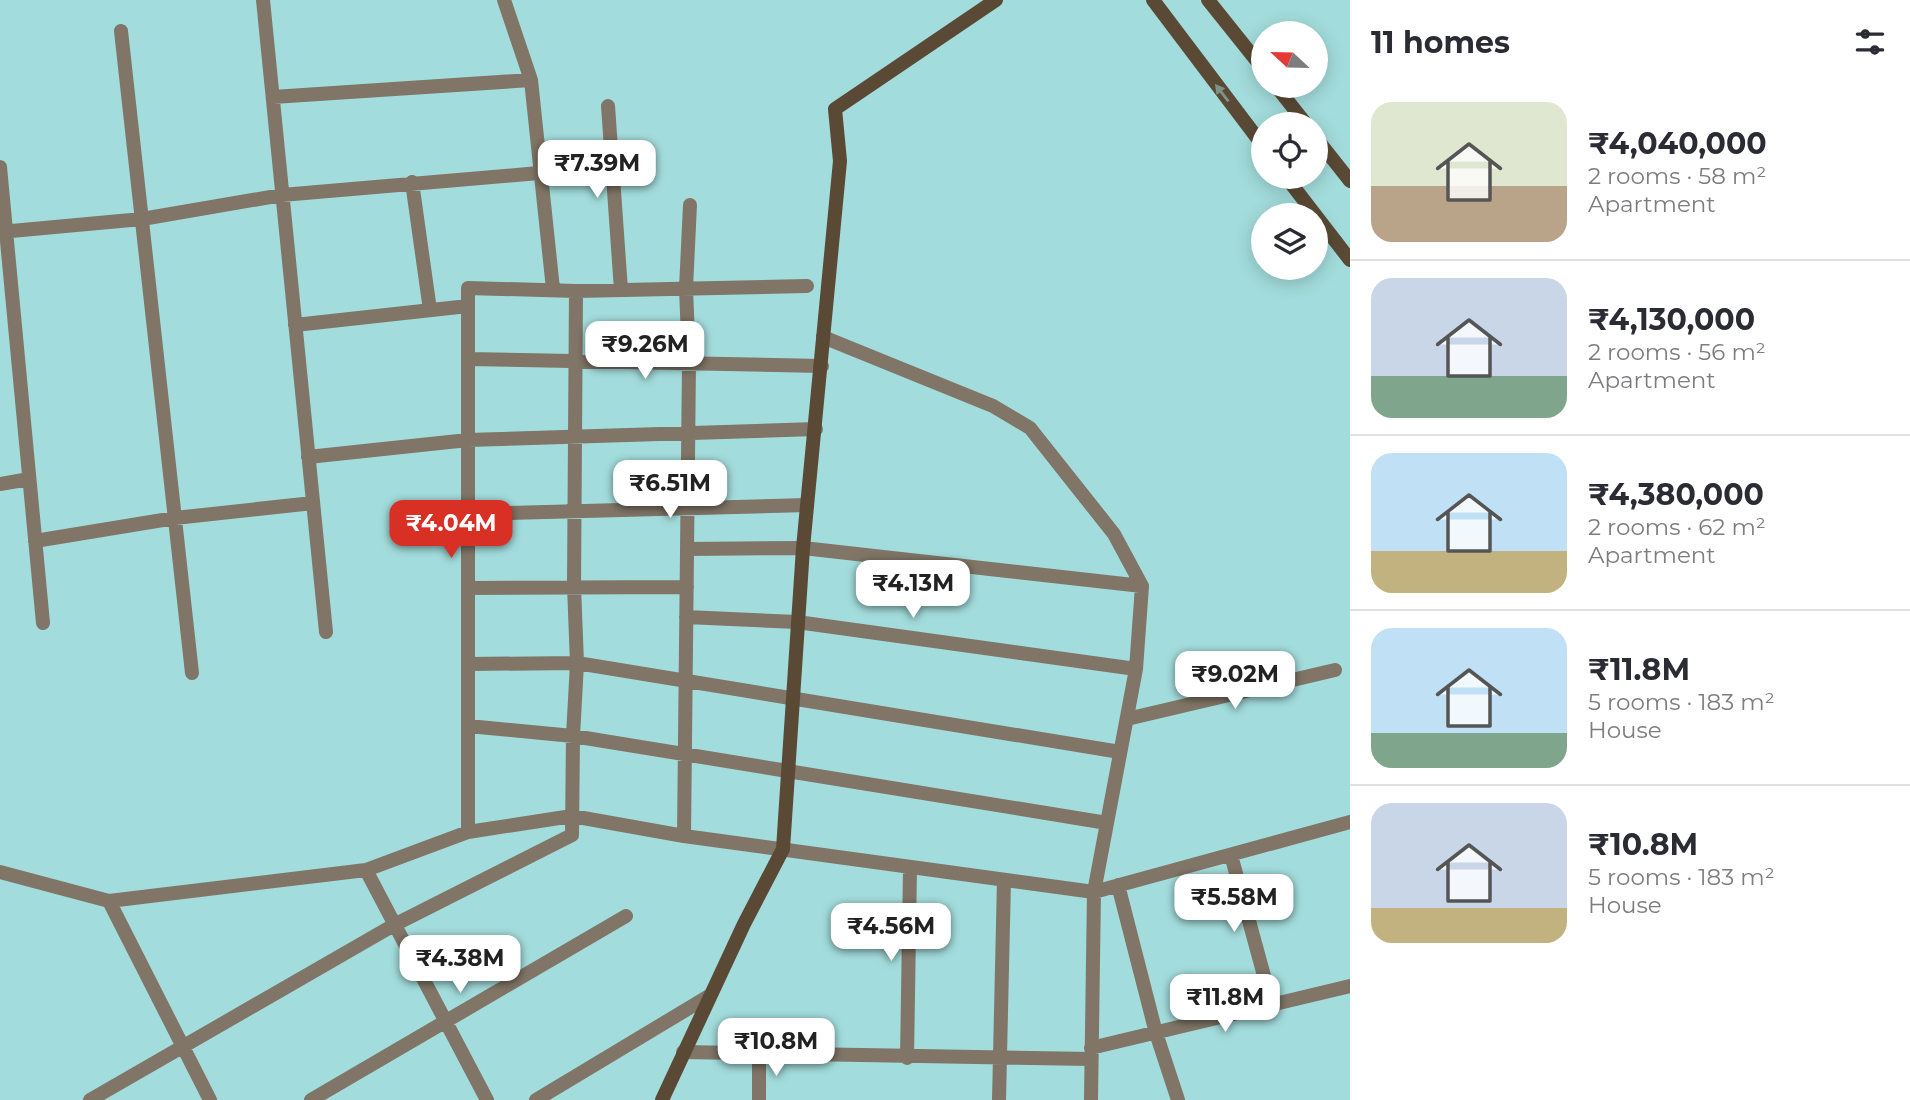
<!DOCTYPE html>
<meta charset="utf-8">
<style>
body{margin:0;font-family:Montserrat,sans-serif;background:#f7f7f7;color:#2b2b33;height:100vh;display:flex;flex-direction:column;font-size:26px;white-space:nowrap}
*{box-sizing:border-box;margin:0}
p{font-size:23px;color:#7c7c81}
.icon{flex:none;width:38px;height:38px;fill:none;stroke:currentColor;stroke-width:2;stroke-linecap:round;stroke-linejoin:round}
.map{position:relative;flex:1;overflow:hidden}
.sheet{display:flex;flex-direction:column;background:#fff;width:560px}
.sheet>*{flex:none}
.needle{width:46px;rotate:292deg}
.buttons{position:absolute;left:1251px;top:21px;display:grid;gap:14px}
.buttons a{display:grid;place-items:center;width:77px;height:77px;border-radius:50%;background:#fff;box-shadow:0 4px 18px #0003;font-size:35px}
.price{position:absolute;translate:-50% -60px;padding:0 16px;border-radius:14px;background:#fff;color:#222;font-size:23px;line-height:46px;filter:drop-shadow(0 2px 4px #0008)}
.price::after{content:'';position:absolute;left:50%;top:42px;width:21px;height:16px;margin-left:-10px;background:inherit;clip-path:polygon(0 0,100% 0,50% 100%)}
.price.current{background:#d93025;color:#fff}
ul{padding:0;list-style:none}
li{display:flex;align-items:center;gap:21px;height:175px;padding:0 21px}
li+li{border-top:2px solid #e1e1e2}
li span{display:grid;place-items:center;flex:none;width:196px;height:140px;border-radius:21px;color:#555}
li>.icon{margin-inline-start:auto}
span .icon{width:84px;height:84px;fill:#fffc;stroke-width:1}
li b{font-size:30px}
h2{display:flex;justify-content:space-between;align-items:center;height:84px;padding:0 21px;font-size:30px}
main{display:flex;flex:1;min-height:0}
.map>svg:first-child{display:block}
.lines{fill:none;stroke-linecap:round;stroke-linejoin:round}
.street{stroke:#807566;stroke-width:14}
.secondary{stroke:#5a4a35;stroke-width:14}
.oneway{fill:#7e9388}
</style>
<main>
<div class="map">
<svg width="1350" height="1100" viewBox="0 0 1350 1100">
<rect width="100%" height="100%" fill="#a3dcdc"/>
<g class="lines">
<path class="street" d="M263 0 326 632
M504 0 531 80 553 289
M121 31 192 673
M273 97 531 80
M608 106 621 290
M0 167 43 623
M412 182 430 310
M0 232 142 219 282 195 539 173
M295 325 468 306
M823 337 993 406 1030 428 1114 534 1142 586 1136 669 1094 892 1091 1100
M468 359 822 366
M308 457 468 440 816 429
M0 484 29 479
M468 514 807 505
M35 541 175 518 313 503
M687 549 803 548 1142 586
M468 588 687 587
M686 617 797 622 1136 669
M468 664 577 663 1120 752
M1127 719 1335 670
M468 726 573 736 1107 823
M468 832V288L576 291 807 286
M684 836 689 363 686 288 690 205
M1231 855 1272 1005
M366 870 487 1100
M0 872 109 901 366 870 468 832 572 816 684 836 1094 892 1350 822
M1118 885 1156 1033 1178 1100
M109 901 210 1100
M1091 1048 1350 986
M683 1052 1091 1059
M907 1058 910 869
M90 1100 394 925 572 835 573 736 577 663 574 586 576 291
M311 1100 626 916
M536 1100 709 996
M759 1100V1055
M999 1100 1004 880"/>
<path class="secondary" d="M1153 0 1264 147
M1208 0 1264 70
M1276 86 1306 124
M1316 138 1350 181
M1286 177 1350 260
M662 1100 744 924 783 849 803 548 840 161 835 109 996 0"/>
</g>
<defs><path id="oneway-solid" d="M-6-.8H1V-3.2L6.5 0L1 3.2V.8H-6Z" transform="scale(1.75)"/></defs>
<use class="oneway" href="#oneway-solid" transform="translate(1222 93) rotate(-128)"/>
</svg>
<div class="buttons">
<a><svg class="needle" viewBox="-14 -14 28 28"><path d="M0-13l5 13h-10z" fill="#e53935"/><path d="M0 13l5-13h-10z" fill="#7c7c81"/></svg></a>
<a><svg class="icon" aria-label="locate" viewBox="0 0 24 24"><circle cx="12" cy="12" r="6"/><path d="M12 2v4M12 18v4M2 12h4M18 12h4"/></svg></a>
<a><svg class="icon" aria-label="layers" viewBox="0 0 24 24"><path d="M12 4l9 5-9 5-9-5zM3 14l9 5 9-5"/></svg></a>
</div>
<b class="price" style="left:597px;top:200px">₹7.39M</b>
<b class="price" style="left:645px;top:381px">₹9.26M</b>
<b class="price" style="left:670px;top:520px">₹6.51M</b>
<b class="price current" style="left:451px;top:560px">₹4.04M</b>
<b class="price" style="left:913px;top:620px">₹4.13M</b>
<b class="price" style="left:1235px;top:711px">₹9.02M</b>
<b class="price" style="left:1234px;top:934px">₹5.58M</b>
<b class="price" style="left:891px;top:963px">₹4.56M</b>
<b class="price" style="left:460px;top:995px">₹4.38M</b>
<b class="price" style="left:1225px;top:1034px">₹11.8M</b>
<b class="price" style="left:776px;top:1078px">₹10.8M</b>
</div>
<section class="sheet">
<h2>11 homes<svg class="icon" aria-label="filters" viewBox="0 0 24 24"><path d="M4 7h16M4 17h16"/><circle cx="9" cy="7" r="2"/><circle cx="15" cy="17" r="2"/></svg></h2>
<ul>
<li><span style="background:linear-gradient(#dfe7d0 60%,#b9a48a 0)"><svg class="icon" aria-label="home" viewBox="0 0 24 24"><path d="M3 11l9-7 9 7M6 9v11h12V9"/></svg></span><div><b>₹4,040,000</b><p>2 rooms · 58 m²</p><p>Apartment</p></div></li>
<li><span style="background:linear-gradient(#c9d6e8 70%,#7fa58c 0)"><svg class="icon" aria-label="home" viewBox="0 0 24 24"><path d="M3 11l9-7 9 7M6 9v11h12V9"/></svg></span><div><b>₹4,130,000</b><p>2 rooms · 56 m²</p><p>Apartment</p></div></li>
<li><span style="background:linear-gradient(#bfe0f5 70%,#c2b280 0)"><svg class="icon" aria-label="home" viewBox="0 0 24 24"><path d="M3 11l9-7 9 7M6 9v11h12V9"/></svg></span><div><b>₹4,380,000</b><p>2 rooms · 62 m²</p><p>Apartment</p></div></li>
<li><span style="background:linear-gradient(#bfe0f5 75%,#7fa58c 0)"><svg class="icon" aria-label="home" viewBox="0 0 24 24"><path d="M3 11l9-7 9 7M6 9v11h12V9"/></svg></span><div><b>₹11.8M</b><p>5 rooms · 183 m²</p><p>House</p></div></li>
<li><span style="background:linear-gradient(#c9d6e8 75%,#c2b280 0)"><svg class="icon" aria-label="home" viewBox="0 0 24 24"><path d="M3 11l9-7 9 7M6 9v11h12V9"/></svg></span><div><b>₹10.8M</b><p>5 rooms · 183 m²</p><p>House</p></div></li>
</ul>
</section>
</main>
